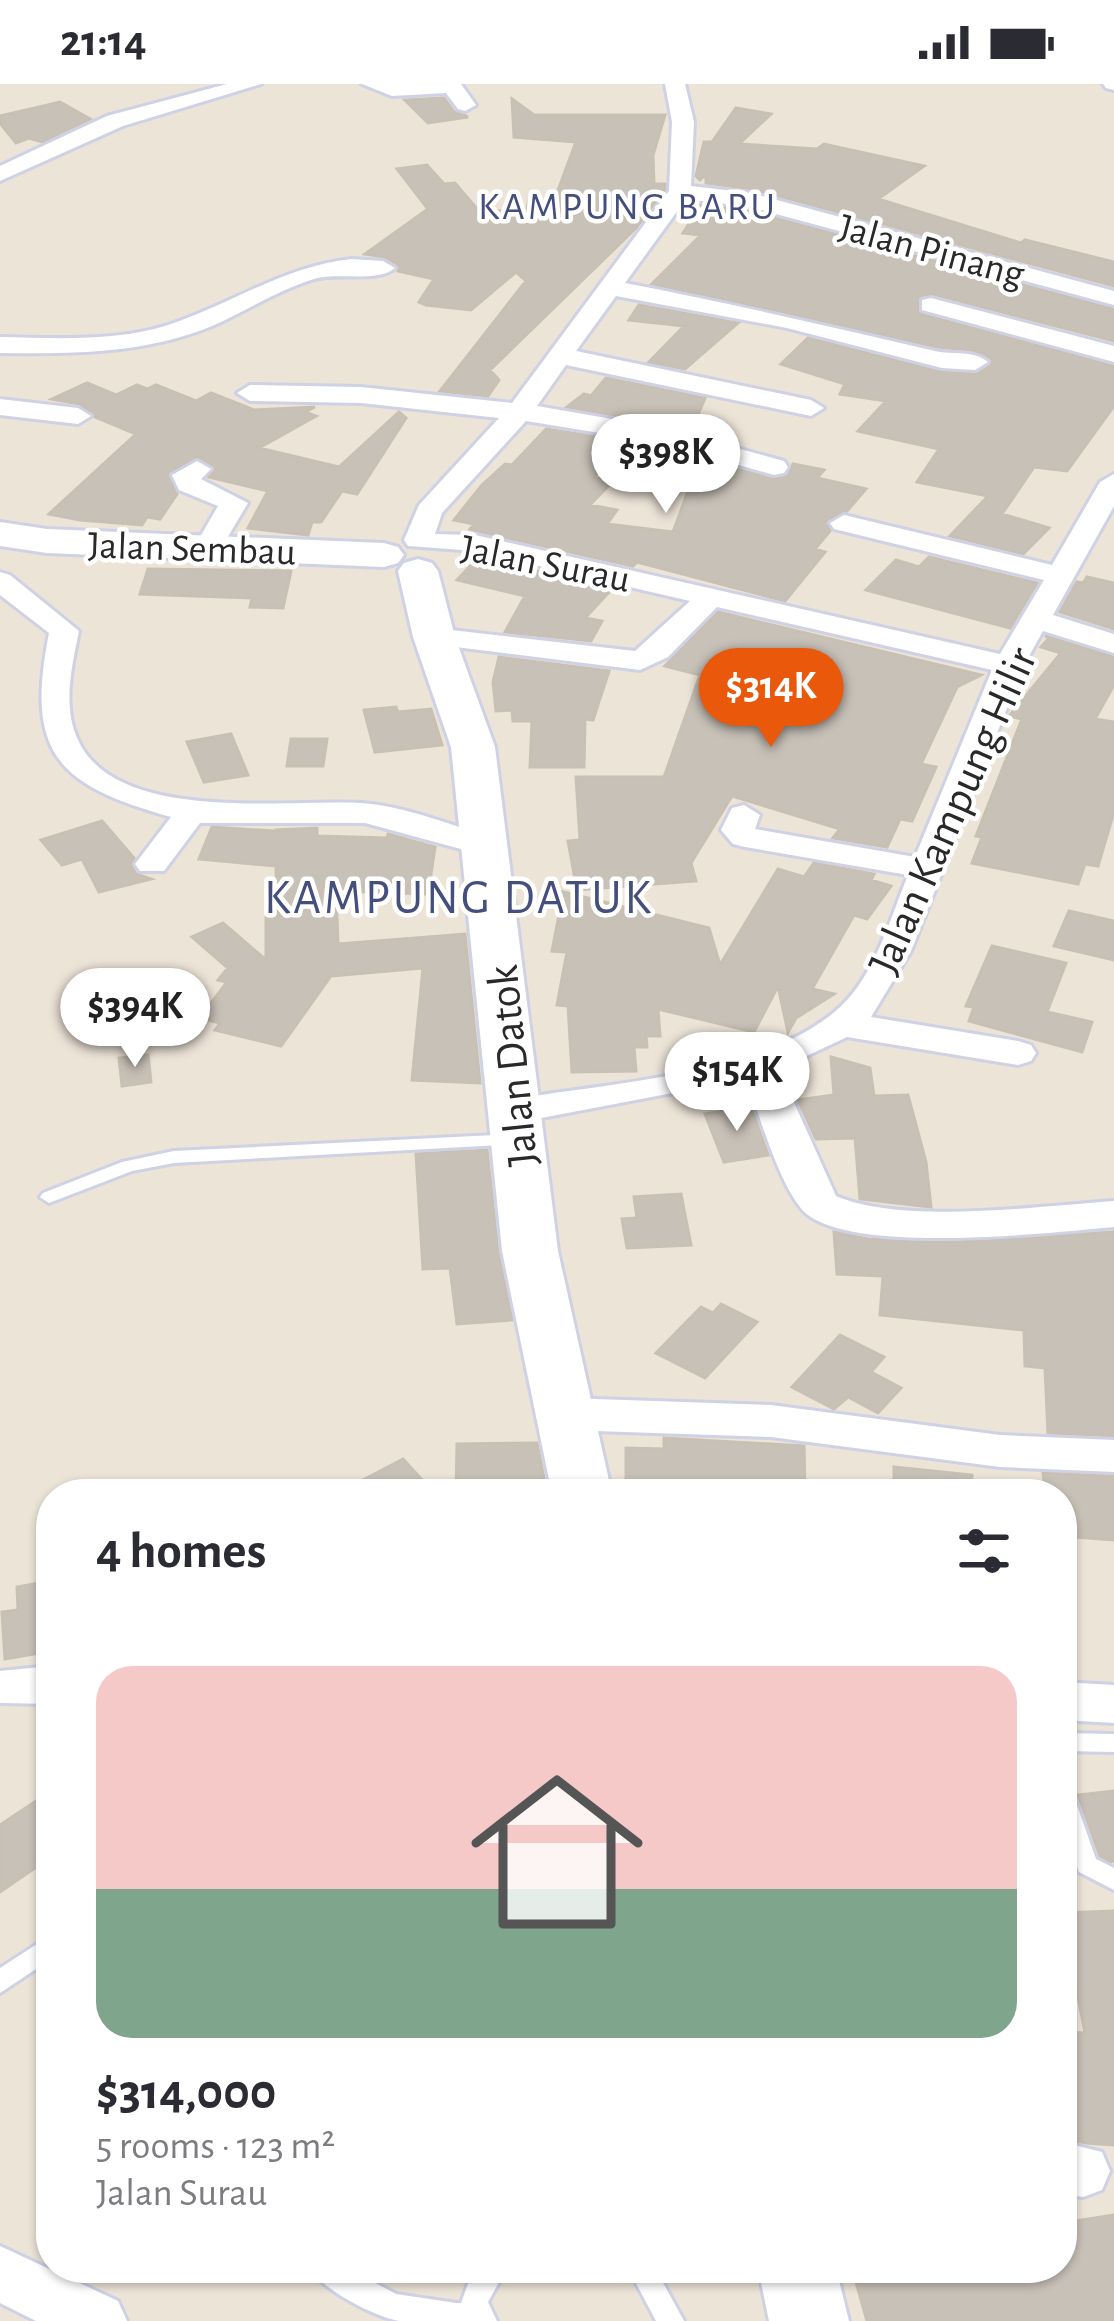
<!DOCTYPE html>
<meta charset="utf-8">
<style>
body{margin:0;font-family:"Alegreya Sans",sans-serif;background:#f7f7f7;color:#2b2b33;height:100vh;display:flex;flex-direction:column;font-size:45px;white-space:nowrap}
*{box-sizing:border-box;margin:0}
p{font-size:39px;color:#7c7c81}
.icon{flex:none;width:66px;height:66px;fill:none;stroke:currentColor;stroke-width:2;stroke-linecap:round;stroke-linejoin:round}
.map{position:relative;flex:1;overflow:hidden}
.sheet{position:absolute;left:36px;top:1395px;width:1041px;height:804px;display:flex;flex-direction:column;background:#fff;border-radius:48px;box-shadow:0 3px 9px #0004}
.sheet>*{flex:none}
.price{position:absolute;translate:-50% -102px;padding:0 27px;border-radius:42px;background:#fff;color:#222;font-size:39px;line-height:78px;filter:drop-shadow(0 3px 6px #0008)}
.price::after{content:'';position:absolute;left:50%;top:72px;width:36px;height:27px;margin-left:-18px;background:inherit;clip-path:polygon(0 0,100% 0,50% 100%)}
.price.selected{background:#ea580c;color:#fff}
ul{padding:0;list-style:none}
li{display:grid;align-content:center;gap:24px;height:636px;padding:0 60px}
li span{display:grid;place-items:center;height:372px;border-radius:36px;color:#555}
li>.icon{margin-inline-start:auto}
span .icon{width:216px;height:216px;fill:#fffc;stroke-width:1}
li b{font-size:51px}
h2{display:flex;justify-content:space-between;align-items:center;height:144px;padding:0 60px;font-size:51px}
.status{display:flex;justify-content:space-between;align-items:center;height:84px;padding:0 60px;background:#fff;direction:ltr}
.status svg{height:33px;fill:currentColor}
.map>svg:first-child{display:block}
.building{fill:#c8c1b8;stroke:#c8c0b2;stroke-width:3}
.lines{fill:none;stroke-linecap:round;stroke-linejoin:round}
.lane-casing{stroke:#ced2e4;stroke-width:6}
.street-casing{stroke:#ced2e4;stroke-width:6}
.secondary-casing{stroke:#ced2e4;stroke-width:6}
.lane{fill:#fff;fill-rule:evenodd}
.street{fill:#fff;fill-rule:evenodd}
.secondary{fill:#fff;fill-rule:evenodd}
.labels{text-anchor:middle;stroke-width:9;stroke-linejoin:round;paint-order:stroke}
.far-neighbourhood-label{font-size:39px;letter-spacing:3px;fill:#444f7e;stroke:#fff}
.far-street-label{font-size:39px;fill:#292929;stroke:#fff}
.street-label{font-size:45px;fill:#292929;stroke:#fff}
.neighbourhood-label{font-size:48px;letter-spacing:3px;fill:#444f7e;stroke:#fff}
</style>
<div class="status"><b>21:14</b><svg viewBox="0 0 49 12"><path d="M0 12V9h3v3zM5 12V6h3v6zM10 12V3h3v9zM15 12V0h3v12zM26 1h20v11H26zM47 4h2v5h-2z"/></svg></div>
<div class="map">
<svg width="1114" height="2237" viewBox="0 0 1114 2237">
<rect width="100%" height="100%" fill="#ede4d8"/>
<path class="building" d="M444 14 454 28 468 33 428 39 405 16Z
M512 15 534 31H665L653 71 654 100H665V105L636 144 490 286 499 296 488 312 440 307 526 197 516 188 471 226 426 221 419 218 434 195 398 187 397 180 385 173 365 170 428 125 397 85 427 81 444 100 455 99 478 126 526 128 529 116 554 117 576 58 514 53Z
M60 18 90 35 42 58 29 54 16 59 0 39V32Z
M736 24 771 30 739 60 817 65 824 60 924 82 878 115 1021 159 1025 156 1114 178V202L752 105 706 99V90L700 96 696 92 704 58H712Z
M701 121 749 127 1114 225V257L932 210 918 213 921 230 1114 282V322L1067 387 1034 383 1002 430 1049 444 1023 470 950 452 988 412 917 398 939 365 858 347 886 317 840 310 845 300 781 280 808 254 942 288 977 290 990 282 991 274 971 266 936 263 652 200 701 151 683 149Z
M639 221 738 239 685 285 649 278 684 242 629 236Z
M606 294 705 314 691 347 567 323 584 310 591 312Z
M87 299 116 311 137 301 147 305 156 301 196 317 211 309 254 326 315 323 305 328 316 332 259 364 339 383 399 328 406 334 357 410 342 407 321 438H312L308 451 248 444 268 407 209 393 215 384 199 373 168 390 177 410 160 435 147 433 142 441 80 436 49 430 136 350 95 333 80 320 52 315Z
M546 345 629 358 594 393 613 397 590 421 617 426 607 440 673 448 695 388 707 377 773 395 788 392 793 380 824 386 817 394 866 405 847 427 826 438 830 447 815 465 825 468 785 517 637 478 633 482 486 449 470 445 474 440 454 436 482 401 505 380 512 381Z
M465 471 613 504 585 534 602 537 591 557 505 548 525 512 457 496 473 479 460 476Z
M929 473 1037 499 1010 544 866 506 896 476 919 483Z
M148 485 220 486 291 487 283 524 250 523 252 514 140 510Z
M1087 493 1114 499V545L1060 528 1077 498 1083 499Z
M718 528 981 591 957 603 921 680 936 683 912 737 900 735 887 763 833 754 840 745 732 712 691 779 696 797 577 806 568 757 580 756 576 693H664L700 591 665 582Z
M1045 552 1114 573V601L1095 635 1114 638V728L1098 782 1085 780 1078 800 972 779 982 753 976 752 1022 635 1009 632 1061 569 1041 563 1049 554Z
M499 573 609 587 593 636 585 635 584 683H530L532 637H513L512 626 496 627 493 598Z
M396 623 398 628 431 625 442 661 375 668 364 626Z
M231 650 248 691 204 698 187 658Z
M291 655H327L323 682H287Z
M102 737 134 774 130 780 136 790 151 795 99 808 82 775 62 781 41 756Z
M212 743 273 747 275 753 276 746 317 744V752L387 754 388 750 435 763 428 810 336 807 338 860 465 850 480 999 412 996 423 884 331 892 281 962 215 946 220 939 200 934 227 898 218 896 228 884 192 853 223 839 266 876V832H277L276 782 199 775Z
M814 779 874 790 871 796 891 802 867 835 854 831 812 905 834 910 796 934 788 948 778 902 754 948 658 925 660 952H646L647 963H634L636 987 572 988 568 922 557 921 567 868 552 867 559 831 552 805 709 844 720 881 778 785 804 793Z
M1069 827 1114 837V876L1054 862Z
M992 862 1066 879 1047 928 1092 938 1082 968 969 937 974 923 966 922Z
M148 971 151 998 122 1002 119 974Z
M831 973 870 984 874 1012 908 1011 926 1078 931 1123 860 1115 855 1054 816 1055 798 1016 834 1011Z
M751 1023 768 1071 724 1078 705 1030Z
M487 1066 498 1168 512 1236 457 1240 450 1184 423 1185 416 1070Z
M681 1110 691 1161 627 1164 622 1135 637 1134 634 1113Z
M834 1148 868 1155 956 1158 1114 1148V1352L1048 1349 1045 1284 1025 1282 1024 1246 880 1231 883 1192 837 1190Z
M721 1220 757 1238 705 1294 656 1269 701 1223 713 1229Z
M840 1251 884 1273 871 1288 901 1304 878 1329 848 1313 834 1325 792 1303Z
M664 1354 804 1362 805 1410H626V1364L664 1365Z
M537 1359 547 1410H456L457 1360Z
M403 1375 435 1410H336Z
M894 1383 972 1391 971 1410H894Z
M1043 1389 1114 1392V1456L1062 1452V1410H1046Z
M51 1497V1567L5 1575 2 1528 18 1526 17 1503Z
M51 1707V1773L0 1808V1741Z
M1114 1707V1777L1111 1778 1100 1772 1078 1711Z
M1114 1827V2061L1086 2059 1062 2054V1948L1085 1949 1062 1829Z
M1114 2131V2237H867L852 2184H1062V2139Z"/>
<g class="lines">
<g class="lane-casing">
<path id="lane" d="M514 1050 523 1056 520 1060 174 1079 132 1087 49 1119 40 1113 43 1109 122 1078 174 1067Z
M1062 1649 1114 1650V1668L1062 1667Z
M1062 1700 1070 1703 1073 1710 1096 1775 1114 1784V1806L1079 1788 1062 1742Z
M51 1851V1875L0 1909V1884Z
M311 2184H347L396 2210 456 2219H461L469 2197 478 2184H507L488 2218 497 2237C466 2237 431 2237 400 2237 377 2234 320 2205 311 2184Z
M628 2184H655L684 2237H656Z"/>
</g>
<g class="street-casing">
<path id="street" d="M227 0H261L123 42 0 97V82L107 32Z
M362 0H461L476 21 465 27 458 25 446 9 392 12Z
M665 0H685L694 38 691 102 751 109 1114 207V221L750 123 686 115 625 199C729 219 832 243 935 267 953 271 974 266 988 278L975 286 942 284 787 244 616 212 576 267 811 316 824 324 811 332 566 281 537 322 664 344 784 377 788 383 784 389 774 391 661 359 526 337 442 429 435 450 475 451 1000 570 1044 496 834 445 830 439 844 431 1052 481 1100 398 1114 390V422L1053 531 1114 550V569L1043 547 1024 581 911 867 871 933 1018 957 1031 961 1036 969 1031 977 1018 981 847 953 779 985 836 1112C904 1141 1039 1122 1114 1117V1143C1048 1149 860 1170 808 1131 781 1110 759 1028 746 995L515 1039 502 1036 496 1027 502 1018 515 1015C611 998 789 990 853 909 879 876 892 830 908 791L745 763 733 760 721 746 732 724 744 721 760 731 755 745 915 773 992 586 717 523 668 573 640 586 423 559 419 553 423 547 434 544 635 567 690 517 475 467 408 462 404 456 419 421 499 334 361 319 250 317 237 309 250 301 361 303 512 319 669 107 672 38Z
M1103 0H1114V6L1106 4Z
M352 175 383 177 395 184C378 199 338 188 314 195 278 206 246 227 212 242 144 270 72 270 0 269V253C55 254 115 258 168 241 232 220 284 182 352 175Z
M931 214 1114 262V278L922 226V216Z
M0 315 78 324 91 332 78 340 0 331Z
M197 377 211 385 201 395 248 419 217 471 207 474 193 465 218 422 179 406 172 391Z
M0 488 10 491 79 547C72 582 62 622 78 656 116 740 287 715 361 719 405 722 453 742 495 754L500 761 483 771 365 739H200L164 787H140L135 780 171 733C57 701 25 670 49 549L0 511Z
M566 1314 771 1321 1000 1351 1114 1356V1388L1000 1383 771 1353 566 1346 551 1341 545 1330 551 1319Z
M51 1582V1620L0 1619V1587Z
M1062 1598 1114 1601V1639L1062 1636Z
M1062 2058 1102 2068 1110 2087 1102 2106 1083 2113 1062 2110Z
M0 2162 118 2217 127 2237H36L0 2219Z"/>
</g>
<g class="secondary-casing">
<path id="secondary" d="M0 438 47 445 384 459 398 463 404 471 398 479 384 483 47 469 0 462Z
M418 475 432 479 438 487 455 553 495 663 558 1167 612 1410H552L502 1167 451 663 413 553 398 487 404 479Z
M758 2184H836L849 2237H769Z"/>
</g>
<use href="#lane" class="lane"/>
<use href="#street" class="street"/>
<use href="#secondary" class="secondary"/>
</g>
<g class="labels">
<g class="far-neighbourhood-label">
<text x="628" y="135">KAMPUNG BARU</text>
</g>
<g class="far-street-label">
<text transform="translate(932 165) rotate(15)" y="14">Jalan Pinang</text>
<text transform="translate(192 463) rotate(2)" y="14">Jalan Sembau</text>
<text transform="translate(546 478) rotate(11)" y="14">Jalan Surau</text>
</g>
<g class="street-label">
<text transform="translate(951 726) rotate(-66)" y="16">Jalan Kampung Hilir</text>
<text transform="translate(511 982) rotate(-96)" y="16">Jalan Datok</text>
</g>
<g class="neighbourhood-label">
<text x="459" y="829">KAMPUNG DATUK</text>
</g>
</g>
</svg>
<b class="price" style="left:666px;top:432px">$398K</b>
<b class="price selected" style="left:771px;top:666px">$314K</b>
<b class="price" style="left:135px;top:986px">$394K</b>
<b class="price" style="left:737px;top:1050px">$154K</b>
<section class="sheet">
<h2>4 homes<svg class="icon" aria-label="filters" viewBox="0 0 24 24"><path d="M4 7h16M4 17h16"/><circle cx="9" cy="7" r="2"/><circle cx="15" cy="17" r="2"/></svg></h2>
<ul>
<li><span style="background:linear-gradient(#f6c9c9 60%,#7fa58c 0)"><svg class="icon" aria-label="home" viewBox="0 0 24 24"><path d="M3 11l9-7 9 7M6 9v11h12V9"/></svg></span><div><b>$314,000</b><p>5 rooms · 123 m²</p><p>Jalan Surau</p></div></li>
</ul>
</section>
</div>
